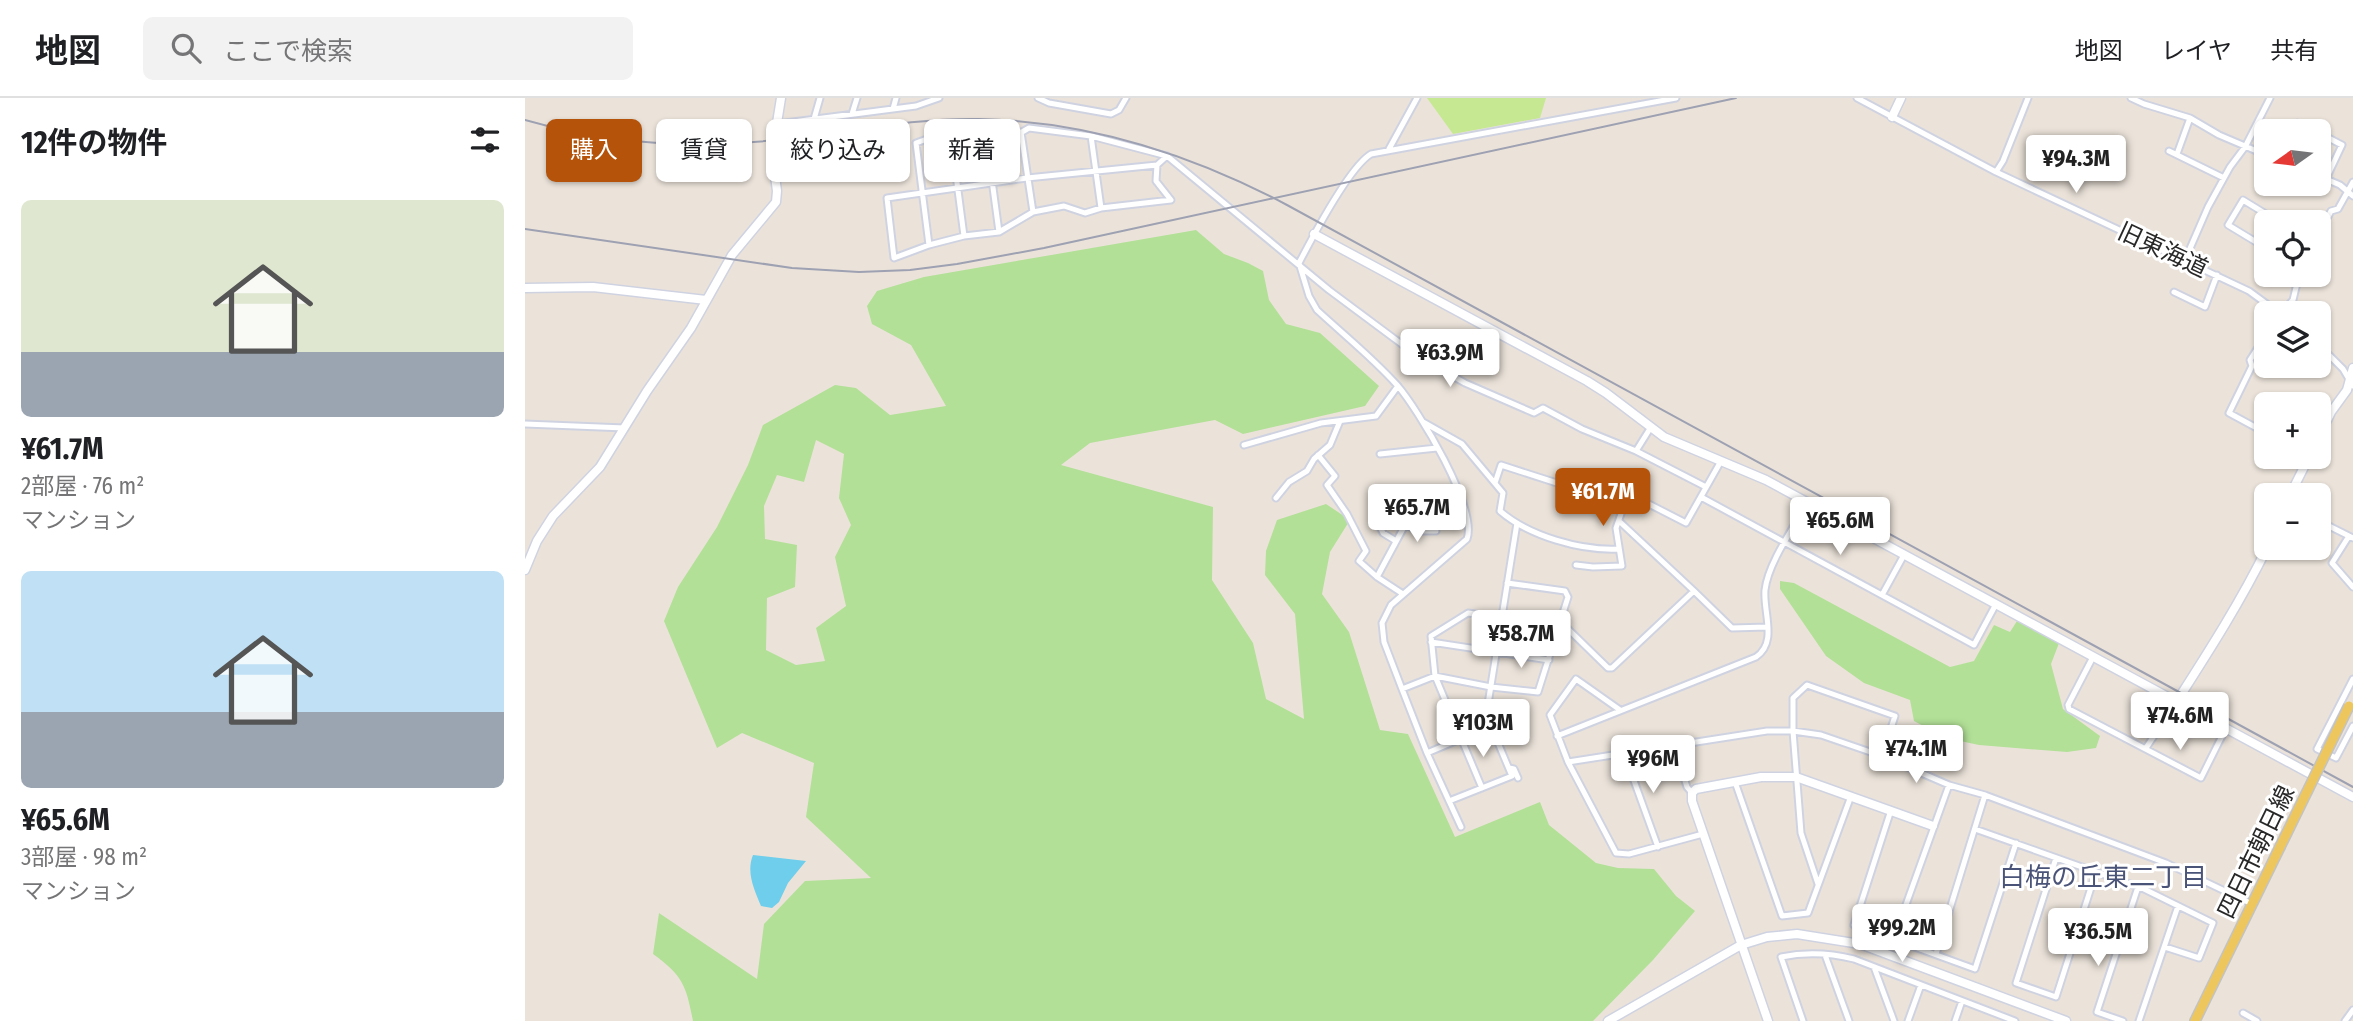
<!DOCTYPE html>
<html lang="ja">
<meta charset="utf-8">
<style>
body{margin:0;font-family:"Fira Sans Condensed","Noto Sans JP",sans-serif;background:#f2f2f2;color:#202124;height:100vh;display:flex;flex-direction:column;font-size:26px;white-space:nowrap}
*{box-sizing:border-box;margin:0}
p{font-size:23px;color:#757577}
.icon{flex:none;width:38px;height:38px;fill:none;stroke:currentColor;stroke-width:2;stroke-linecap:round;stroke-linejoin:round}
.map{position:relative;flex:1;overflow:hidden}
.panel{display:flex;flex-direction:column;background:#fff;width:525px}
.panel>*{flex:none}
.banner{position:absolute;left:21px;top:21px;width:665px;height:63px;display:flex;gap:14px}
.needle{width:46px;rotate:256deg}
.fabs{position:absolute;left:1729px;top:21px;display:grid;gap:14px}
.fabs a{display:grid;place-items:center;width:77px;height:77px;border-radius:10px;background:#fff;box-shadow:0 2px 5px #0004;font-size:35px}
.price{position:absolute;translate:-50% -60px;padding:0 16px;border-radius:7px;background:#fff;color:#222;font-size:23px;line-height:46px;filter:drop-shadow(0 2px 4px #0008)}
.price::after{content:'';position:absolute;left:50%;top:42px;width:21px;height:16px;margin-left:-10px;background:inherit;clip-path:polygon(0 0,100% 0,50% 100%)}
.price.current{background:#b45309;color:#fff}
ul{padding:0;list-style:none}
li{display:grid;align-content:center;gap:14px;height:371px;padding:0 21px}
li span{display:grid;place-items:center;height:217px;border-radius:10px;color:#555}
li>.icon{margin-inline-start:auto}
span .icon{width:126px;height:126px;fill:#fffc;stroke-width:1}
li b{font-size:30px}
h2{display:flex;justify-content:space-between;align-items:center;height:84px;padding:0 21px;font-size:30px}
.chip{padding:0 24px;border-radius:10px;background:#fff;box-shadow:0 2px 5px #0004;font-size:24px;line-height:63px}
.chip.current{background:#b45309;color:#fff}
header{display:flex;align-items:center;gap:42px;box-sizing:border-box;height:98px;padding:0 35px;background:#fff;border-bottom:2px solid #e0e0e0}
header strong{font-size:33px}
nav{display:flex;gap:38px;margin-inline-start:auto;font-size:24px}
.search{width:490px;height:63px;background:#f2f2f2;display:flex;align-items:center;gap:18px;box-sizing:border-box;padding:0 24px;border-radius:10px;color:#757577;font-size:26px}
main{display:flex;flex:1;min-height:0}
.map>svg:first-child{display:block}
.green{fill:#b2e097;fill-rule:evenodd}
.pitch{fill:#c6e893}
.water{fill:#6eceeb}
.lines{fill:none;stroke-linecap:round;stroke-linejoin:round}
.street-casing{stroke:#cfd3e1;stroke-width:9}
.secondary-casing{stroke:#cfd3e1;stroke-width:11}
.primary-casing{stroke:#c3c3c3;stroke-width:12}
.street{stroke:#fff;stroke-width:5}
.secondary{stroke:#fff;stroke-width:8}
.primary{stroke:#edc75d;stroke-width:9}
.rail{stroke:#9da1b2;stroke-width:2}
.primary-bridge-casing{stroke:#c3c3c3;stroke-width:12;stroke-linecap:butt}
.primary-bridge{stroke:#edc75d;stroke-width:9}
.labels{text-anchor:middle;stroke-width:6;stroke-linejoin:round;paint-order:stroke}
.street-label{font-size:24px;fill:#282828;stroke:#fff}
.neighbourhood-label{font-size:26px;fill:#4a5378;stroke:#fff}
</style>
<header>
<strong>地図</strong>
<div class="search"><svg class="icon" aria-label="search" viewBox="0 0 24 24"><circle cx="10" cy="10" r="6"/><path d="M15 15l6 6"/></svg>ここで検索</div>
<nav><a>地図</a><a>レイヤ</a><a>共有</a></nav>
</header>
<main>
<section class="panel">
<h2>12件の物件<svg class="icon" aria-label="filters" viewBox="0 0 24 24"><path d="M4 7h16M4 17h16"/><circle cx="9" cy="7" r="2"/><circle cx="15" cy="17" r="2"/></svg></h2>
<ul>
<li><span style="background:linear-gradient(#dfe7d0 70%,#9aa5b1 0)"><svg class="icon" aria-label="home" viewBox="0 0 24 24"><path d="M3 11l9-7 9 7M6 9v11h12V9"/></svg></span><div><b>¥61.7M</b><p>2部屋 · 76 m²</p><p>マンション</p></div></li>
<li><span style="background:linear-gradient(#bfe0f5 65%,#9aa5b1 0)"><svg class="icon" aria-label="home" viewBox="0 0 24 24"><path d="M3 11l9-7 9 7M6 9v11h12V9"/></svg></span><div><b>¥65.6M</b><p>3部屋 · 98 m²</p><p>マンション</p></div></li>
</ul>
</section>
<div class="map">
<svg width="1828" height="923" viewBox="0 0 1828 923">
<rect width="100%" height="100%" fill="#ebe3da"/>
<path class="green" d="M671 132 699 156 723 165 738 173 744 202 761 226 795 235 854 288 840 308 718 336 690 322 565 345 536 367 688 409 687 482 728 545 741 601 779 621 770 516 740 477 741 453 752 422 801 406 825 422 805 454 797 496 824 534 855 632 883 636 930 739 1015 704 1024 727 1071 765 1093 770 1129 771 1151 798 1170 813 1128 862 1068 923H168C161 887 158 878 128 856L134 815 232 881 239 826 280 783 346 780 281 719 289 665 217 635 192 650 139 523 153 489 192 429 223 367 238 327 310 287 331 290 365 317 421 308 386 247 347 226 342 208 352 193 399 179ZM291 342 319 356 314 400 326 427 310 459 321 508 291 530 300 563 271 567 241 552 242 500 270 489 272 447 240 441 239 408 252 377 279 384Z
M1255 483 1269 485 1425 569 1449 563 1469 527 1485 534 1492 523 1534 545 1526 566 1538 611 1575 638 1571 650 1542 654 1454 647 1421 640 1389 623 1385 602 1339 585 1301 558 1255 491Z"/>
<path class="pitch" d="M902 0H1021L1015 20 928 36Z"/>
<path class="water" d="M228 757 281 763 263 785 254 804 247 810 236 808C229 791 221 774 228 757Z"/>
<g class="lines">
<g class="street-casing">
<path id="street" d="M513 0 524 5 586 16 594 12 601 0
M1332 0 1471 74 1724 193 1754 215
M1606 0 1619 6 1665 20 1694 37 1741 57
M368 11 371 0
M327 16 332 0
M289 21 295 0
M252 26 391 8 414 0
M1769 33 1772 25 1789 33
M496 34 508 114
M1794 35 1817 47 1801 81
M566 38 576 110
M426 39 439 138
M462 45 474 134
M864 51 892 0
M1644 53 1699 80
M1652 56 1665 20
M632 67 631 83 646 102 576 110 560 115 539 108 508 114 474 134 439 138 404 147 369 160 362 100 502 80 632 67 642 58 804 192 894 259 940 285 1009 315 1018 310 1057 331 1111 353 1181 389
M1471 74 1478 63 1503 0
M1794 78 1815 87 1828 98
M1794 136 1806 113 1813 111 1828 84
M404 147 391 45 402 41 438 38 450 45H478L504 30 566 38 642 58
M1741 150 1703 127 1718 102 1754 124
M1660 162 1683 109 1705 69 1720 49 1745 0
M1649 194 1680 209 1692 177
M1756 215 1768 202 1774 177
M1741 237 1725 262 1727 268 1704 315 1741 335
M1794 247 1818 271 1828 288
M898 324 937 346 978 395 975 413C1004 438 1056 453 1094 451
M0 326 100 330
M719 347 796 325 851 318 873 288
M1111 353 1126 329
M855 356 912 350
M793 357 810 378 802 387 822 416 841 453 834 463 852 479 878 496
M970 385 976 367 1035 386 1097 413
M1176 399 1449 547 1471 506
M751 400 764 384 782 373 789 361 805 347 815 323
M883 404 902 407
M851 420 858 435 871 443
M1794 423 1828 440
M880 427 896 433H911
M1824 438 1807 465 1828 489
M1051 467 1068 469 1097 468 1091 430 1097 413 1118 403 1161 425 1196 363
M852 479 880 427 885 395
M1169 493 1207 530 1242 529
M1357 497 1379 457
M906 544 1024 562
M1568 559 1543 607 1544 611 1676 680 1701 630
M1828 581 1792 651 1811 660 1828 628
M877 591 910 578 966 589 1013 594 1043 499 1040 493 982 485
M1095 612 1051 581 1025 617 1043 664 1091 755 1104 756 1178 736
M1032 638 1231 559C1253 544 1238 515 1240 492 1243 465 1269 429 1283 404
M1149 648 1162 689 1167 695
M1621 650 1652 603
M902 655 966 628
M1099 655 1133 749
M1043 664 1242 633H1268L1296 637 1357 658 1424 687 1460 697 1641 765 1727 806
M984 670 989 671 993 680
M1210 684 1257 818 1283 815 1326 698
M957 690 910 578 906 538 943 515 1034 528 1042 530 1083 570H1087L1169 493 1094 423
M924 703 987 678 966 628 963 606 992 425
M1366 712 1329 827 1450 871 1491 745
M936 729 902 655 877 591 859 544 857 525 866 507 942 441C953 410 893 311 872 287 848 260 819 237 792 212L784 198 774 165C787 140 824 69 846 56L1151 0
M1450 731 1619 791 1688 825 1674 860 1640 849
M1531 760 1491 885 1531 899 1571 774
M1293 786 1276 735 1268 633V600L1282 587 1370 618 1357 658
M1369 840 1424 687
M1411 856 1460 697
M1300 857 1324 923
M1349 869 1369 923
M1718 915 1732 923
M1278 923 1256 859C1280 854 1305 855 1329 861L1490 923
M1383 923 1396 887
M1430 923 1437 903
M1598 923 1572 914 1613 789
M1614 923 1653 808
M1820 923 1828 912"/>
</g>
<g class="secondary-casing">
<path id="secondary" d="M1367 19 1376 0
M789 136 1062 283 1081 295 1139 339 1241 382 1828 699
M0 190 68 189 181 202
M1794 339 1806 314 1822 292 1828 270
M1765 397 1784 359
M0 472 12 443 28 418 75 369 122 293 166 230 207 157 251 104 252 93 247 56 256 0
M1652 603C1684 553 1716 503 1742 450
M1083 923 1216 847 1242 839 1272 836 1335 846 1541 923
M1243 923 1167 703V695L1171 691 1236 679H1271L1408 728"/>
</g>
<g class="primary-casing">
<path id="primary" d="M1670 923 1755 749"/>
</g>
<use href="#street" class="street"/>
<use href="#secondary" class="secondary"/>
<use href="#primary" class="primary"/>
<path class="rail" d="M0 22C84 46 171 52 258 41 323 34 387 20 453 21 563 23 666 56 762 107L1828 689
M0 131 267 170 334 174 385 172 432 166 519 150 1211 0"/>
<g class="primary-bridge-casing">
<path id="primary-bridge" d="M1755 749 1824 608"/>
</g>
<use href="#primary-bridge" class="primary-bridge"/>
</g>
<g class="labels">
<g class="street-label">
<text transform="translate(1638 152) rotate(25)" y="8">旧東海道</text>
<text transform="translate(1731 754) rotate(-64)" y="8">四日市朝日線</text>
</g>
<g class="neighbourhood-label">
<text x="1578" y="788">白梅の丘東二丁目</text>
</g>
</g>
</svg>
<div class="fabs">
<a><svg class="needle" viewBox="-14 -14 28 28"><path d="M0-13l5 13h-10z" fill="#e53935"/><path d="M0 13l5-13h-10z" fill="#757577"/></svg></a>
<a><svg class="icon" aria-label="locate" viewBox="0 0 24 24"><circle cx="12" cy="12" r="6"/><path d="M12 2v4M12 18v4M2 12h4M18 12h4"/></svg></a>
<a><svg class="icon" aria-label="layers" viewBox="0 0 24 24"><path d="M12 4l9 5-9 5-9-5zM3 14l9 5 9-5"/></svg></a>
<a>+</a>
<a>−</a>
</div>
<b class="price" style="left:1551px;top:97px">¥94.3M</b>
<b class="price" style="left:925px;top:291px">¥63.9M</b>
<b class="price current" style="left:1078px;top:430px">¥61.7M</b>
<b class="price" style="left:892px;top:446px">¥65.7M</b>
<b class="price" style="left:1315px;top:459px">¥65.6M</b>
<b class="price" style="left:996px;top:572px">¥58.7M</b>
<b class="price" style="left:1655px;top:654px">¥74.6M</b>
<b class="price" style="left:958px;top:661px">¥103M</b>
<b class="price" style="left:1391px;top:687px">¥74.1M</b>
<b class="price" style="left:1128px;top:697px">¥96M</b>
<b class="price" style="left:1377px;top:866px">¥99.2M</b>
<b class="price" style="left:1573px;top:870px">¥36.5M</b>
<div class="banner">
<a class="chip current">購入</a>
<a class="chip">賃貸</a>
<a class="chip">絞り込み</a>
<a class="chip">新着</a>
</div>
</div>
</main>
